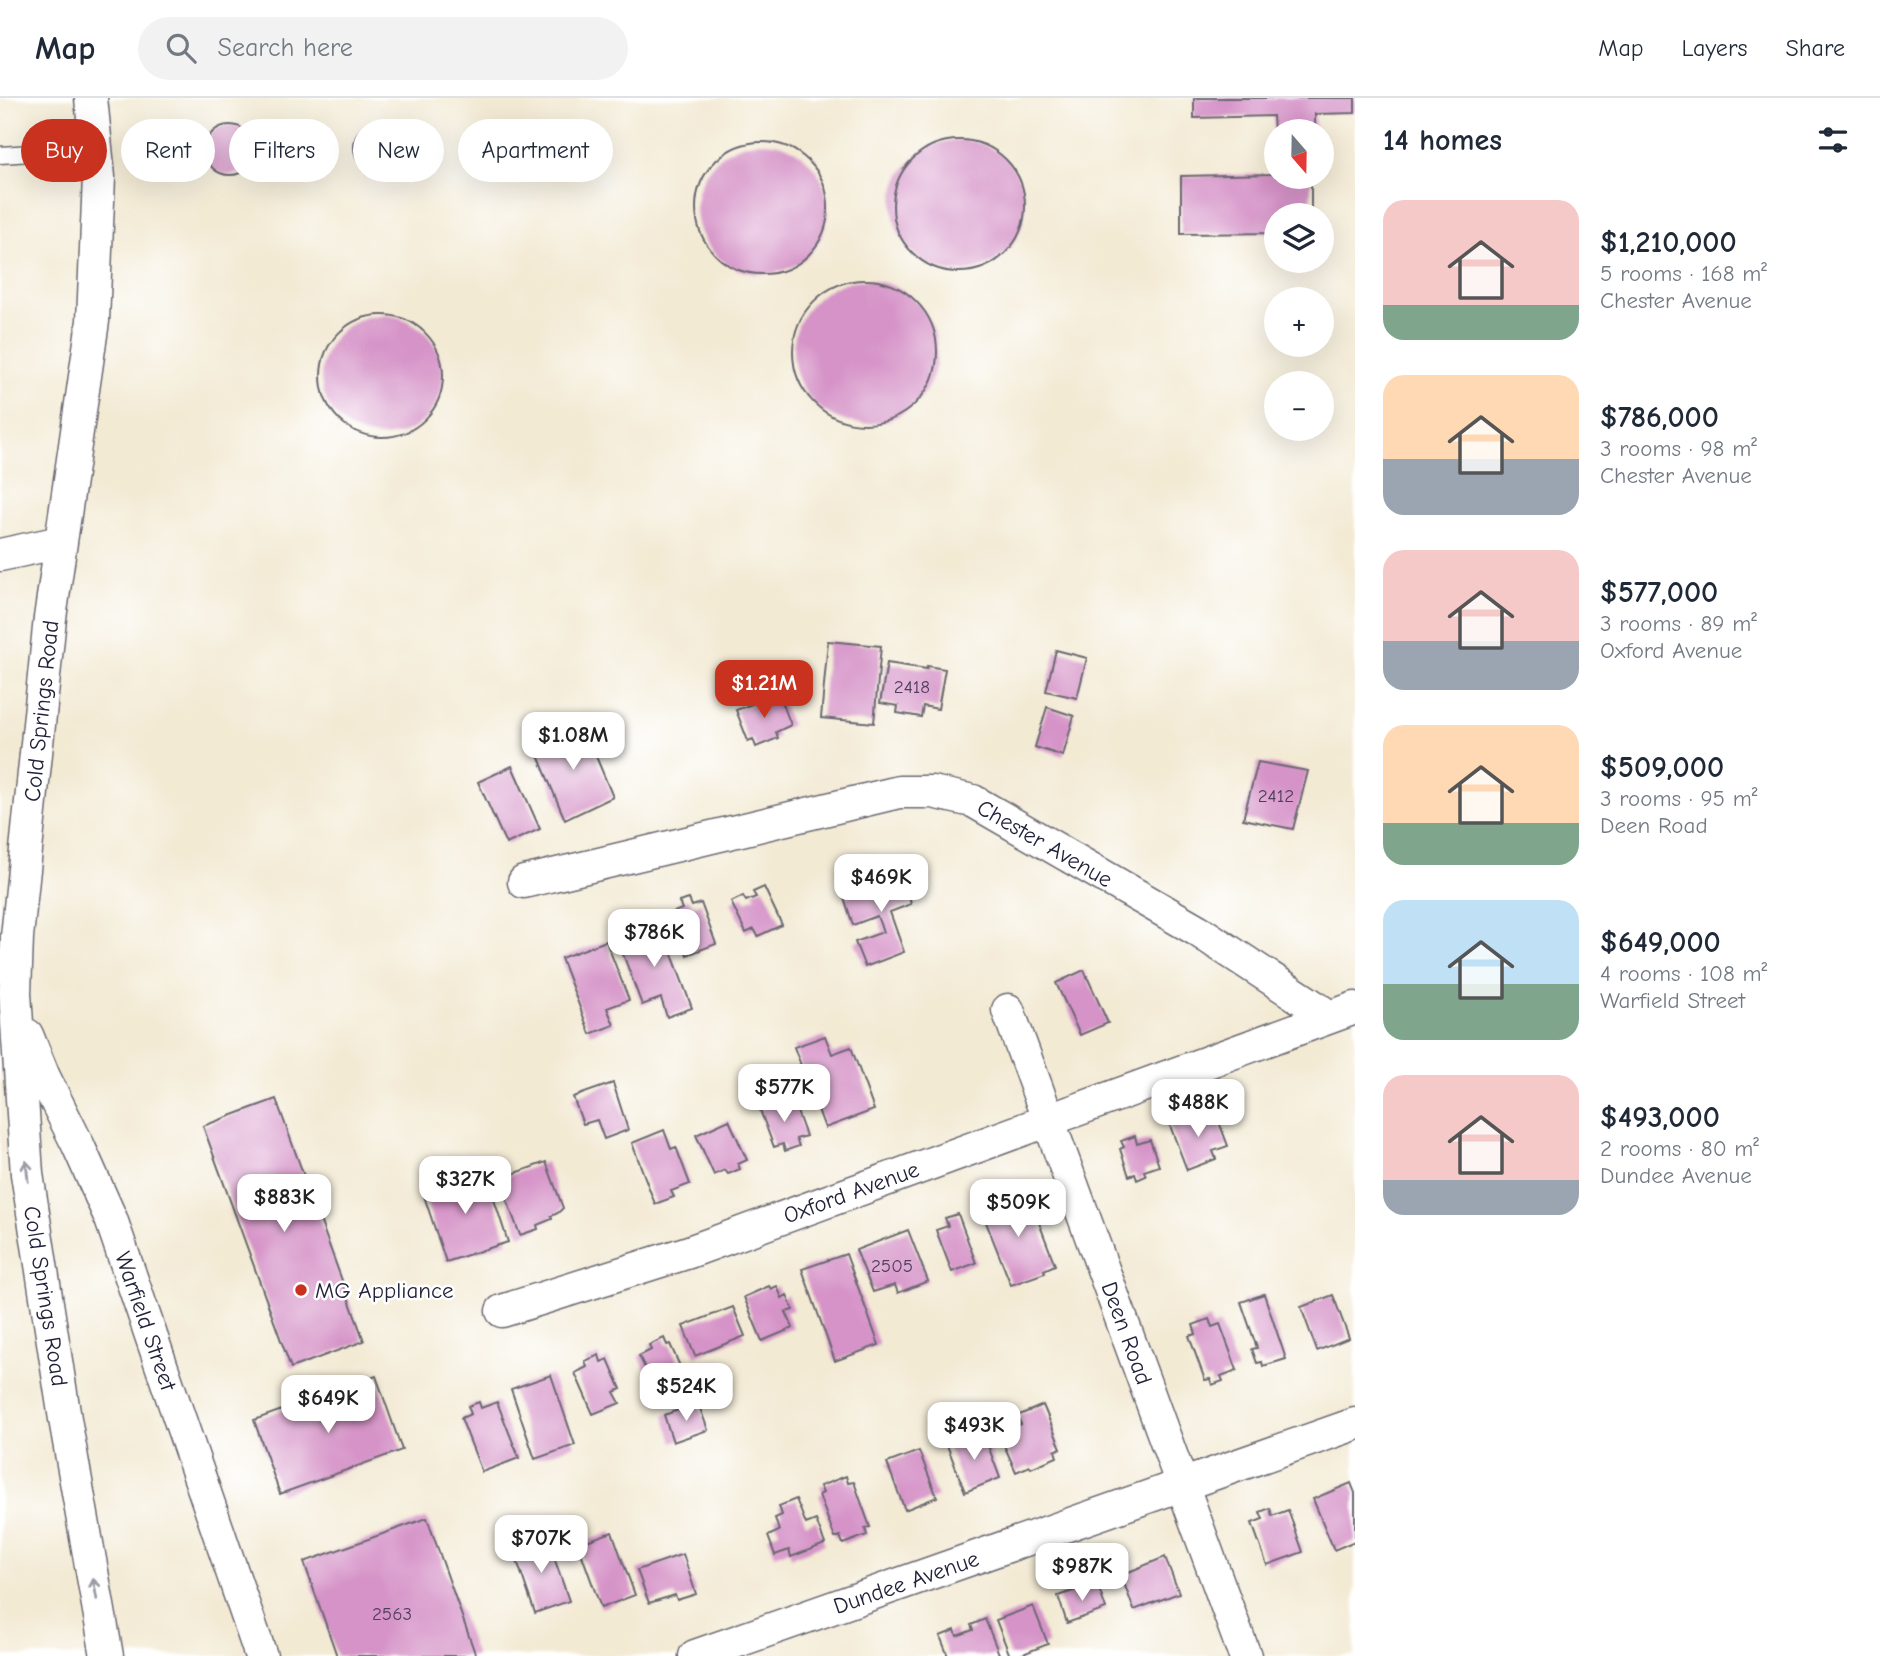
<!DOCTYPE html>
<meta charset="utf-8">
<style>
body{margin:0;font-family:"Comic Neue",sans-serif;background:#f2f2f3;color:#1f2937;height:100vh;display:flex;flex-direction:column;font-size:26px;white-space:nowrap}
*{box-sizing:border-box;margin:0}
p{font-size:23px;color:#747a83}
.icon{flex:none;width:38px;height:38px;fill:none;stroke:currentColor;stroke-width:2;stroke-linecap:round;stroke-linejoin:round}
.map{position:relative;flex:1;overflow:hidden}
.panel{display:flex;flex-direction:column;background:#fff;width:525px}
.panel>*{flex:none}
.guide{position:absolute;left:21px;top:21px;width:665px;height:63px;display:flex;gap:14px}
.needle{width:46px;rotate:160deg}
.controls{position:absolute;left:1264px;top:21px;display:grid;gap:14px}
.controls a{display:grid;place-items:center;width:70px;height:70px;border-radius:50%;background:#fff;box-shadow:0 7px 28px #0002;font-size:35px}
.price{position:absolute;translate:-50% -60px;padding:0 16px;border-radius:14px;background:#fff;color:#222;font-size:23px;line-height:46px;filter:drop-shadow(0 2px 4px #0008)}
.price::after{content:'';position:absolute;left:50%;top:42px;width:21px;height:16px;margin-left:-10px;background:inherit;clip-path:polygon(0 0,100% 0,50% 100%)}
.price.active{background:#c8321e;color:#fff}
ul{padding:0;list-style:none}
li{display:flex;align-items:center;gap:21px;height:175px;padding:0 28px}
li span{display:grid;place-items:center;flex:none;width:196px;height:140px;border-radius:21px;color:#555}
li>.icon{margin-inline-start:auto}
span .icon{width:84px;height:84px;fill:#fffc;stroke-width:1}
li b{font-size:30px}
h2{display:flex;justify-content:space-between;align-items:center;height:84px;padding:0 28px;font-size:30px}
.pill{padding:0 24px;border-radius:32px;background:#fff;box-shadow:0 7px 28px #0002;font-size:24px;line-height:63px}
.pill.active{background:#c8321e;color:#fff}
header{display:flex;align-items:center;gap:42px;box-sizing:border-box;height:98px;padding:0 35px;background:#fff;border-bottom:2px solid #e0e1e3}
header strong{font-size:33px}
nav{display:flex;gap:38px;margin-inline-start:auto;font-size:24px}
.search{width:490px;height:63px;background:#f2f2f3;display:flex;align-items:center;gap:18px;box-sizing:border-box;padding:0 24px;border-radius:38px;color:#747a83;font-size:26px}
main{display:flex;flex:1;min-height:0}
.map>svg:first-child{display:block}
.building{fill:#d593c7}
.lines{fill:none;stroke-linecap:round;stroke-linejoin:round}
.lane-casing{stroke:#6b6871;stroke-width:19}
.street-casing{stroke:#6b6871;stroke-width:35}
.lane{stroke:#fff;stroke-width:16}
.street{stroke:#fff;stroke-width:32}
.oneway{stroke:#9c9ca7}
.poi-dot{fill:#c8321e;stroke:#fff;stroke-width:2.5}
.labels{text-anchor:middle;stroke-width:5;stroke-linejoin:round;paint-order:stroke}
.number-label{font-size:19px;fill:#4f3e5e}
.street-label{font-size:23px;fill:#22223b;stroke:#fff}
.poi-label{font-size:23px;fill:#22223b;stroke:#fff;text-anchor:start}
</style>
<header>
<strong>Map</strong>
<div class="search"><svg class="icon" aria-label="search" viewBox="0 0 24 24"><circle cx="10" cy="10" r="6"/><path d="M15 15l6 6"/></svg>Search here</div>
<nav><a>Map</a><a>Layers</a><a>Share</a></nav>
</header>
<main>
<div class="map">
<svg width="1355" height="1558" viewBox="0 0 1355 1558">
<rect width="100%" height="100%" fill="#fff"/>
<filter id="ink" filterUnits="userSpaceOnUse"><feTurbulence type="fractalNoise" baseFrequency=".0143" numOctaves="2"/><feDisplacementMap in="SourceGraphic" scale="14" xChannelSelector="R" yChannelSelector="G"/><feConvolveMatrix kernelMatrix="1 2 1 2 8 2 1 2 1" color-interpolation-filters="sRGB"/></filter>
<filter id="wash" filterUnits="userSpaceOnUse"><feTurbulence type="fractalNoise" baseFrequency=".00686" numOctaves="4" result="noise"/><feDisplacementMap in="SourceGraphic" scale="28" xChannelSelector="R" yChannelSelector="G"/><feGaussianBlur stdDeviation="1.57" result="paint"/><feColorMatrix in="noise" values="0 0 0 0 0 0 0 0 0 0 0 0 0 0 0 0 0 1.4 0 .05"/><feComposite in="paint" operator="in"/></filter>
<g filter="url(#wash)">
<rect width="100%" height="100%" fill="#f3ead4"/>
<g id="blocks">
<path class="building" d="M1194 0H1355V15L1315 16V31L1274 32 1273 18 1194 20Z
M354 49a25 25 0 1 1 50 0a25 25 0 1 1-50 0Z
M205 52a25 25 0 1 1 50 0a25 25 0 1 1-50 0Z
M893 108a66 66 0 1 1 132 0a66 66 0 1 1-132 0Z
M696 110a66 66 0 1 1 132 0a66 66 0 1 1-132 0Z
M1276 76V79H1311V117H1276V135L1181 136V78Z
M793 254a72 72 0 1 1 144 0a72 72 0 1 1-144 0Z
M321 278a61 61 0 1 1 122 0a61 61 0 1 1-122 0Z
M828 543 881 548 874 625 821 620Z
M1056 552 1087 560 1077 600 1046 593Z
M887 565 927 571V568L945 571 938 611 923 608 921 619 897 615 898 608 880 605Z
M779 596 791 627 776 634 778 640 756 649 753 641 748 643 736 612Z
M1047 609 1074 618 1063 658 1035 649Z
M582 625 613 699 565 722 534 648Z
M1258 664 1308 673 1293 731 1243 721Z
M512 668 540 731 506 746 478 684Z
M899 770 903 781 910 779 916 797 909 799 911 806 890 814 904 854 865 869 855 844 883 834 877 818 853 827 844 799 867 791 865 783Z
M764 789 782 827 758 838 754 831 746 835 731 804 743 798 746 803 756 799 753 794Z
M689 801 692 808 701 805 716 846 687 857 671 815 682 811 679 804Z
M660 824 692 910 667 919 661 900 642 907 617 840Z
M606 843 629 902 607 910 614 927 590 936 561 860Z
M1084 872 1108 925 1080 937 1056 885Z
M825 938 832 956 851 949 874 1012 825 1030 794 949Z
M613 985 628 1032 604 1041 597 1022 583 1026 573 999Z
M792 1000 806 1038 796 1041 799 1048 785 1053 783 1046 774 1049 760 1012Z
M276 1001 364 1243 291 1270 203 1028Z
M1200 1013 1203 1021 1216 1016 1228 1048 1213 1053 1216 1061 1187 1072 1169 1025Z
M729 1022 747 1062 738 1066 740 1071 728 1076 725 1072 714 1077 696 1037Z
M664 1032 671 1051 676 1049 690 1086 671 1093 674 1099 655 1106 632 1045Z
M1135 1038 1137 1046 1150 1042 1159 1068 1144 1073 1146 1078 1137 1082 1135 1076 1129 1078 1120 1051 1124 1049 1121 1043Z
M546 1064 563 1110 558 1115 551 1118 552 1121 537 1127 538 1131 520 1137 499 1081Z
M484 1071 508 1144 446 1164 422 1092Z
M1005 1099 1009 1110 1030 1101 1055 1167 1044 1172 1045 1175 1011 1187 980 1109Z
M958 1116 976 1165 952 1174 936 1132 948 1128 945 1120Z
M908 1132 928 1183 898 1195 895 1187 873 1194 856 1152Z
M846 1156 879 1247 835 1263 802 1171Z
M769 1188 771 1191 777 1188 782 1200 787 1197 793 1212 786 1214 793 1230 762 1243 744 1199Z
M1264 1196 1286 1261 1263 1268 1262 1264 1257 1265 1252 1251 1257 1250 1241 1204Z
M1333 1197 1349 1240 1317 1253 1301 1209Z
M733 1209 745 1238 695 1258 683 1228Z
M1209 1221 1212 1229 1220 1226 1237 1272 1221 1278 1223 1283 1212 1287 1210 1281 1205 1282 1189 1238 1196 1236 1193 1227Z
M664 1240 667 1247 670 1246 689 1288 669 1297 662 1282 653 1286 639 1258 651 1252 649 1247Z
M599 1257 601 1264 608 1261 621 1291 614 1294 620 1305 593 1316 575 1275 587 1269 585 1263Z
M551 1277 575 1347 535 1361 511 1291Z
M376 1278 402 1352 280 1396 254 1322Z
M479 1304 481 1310 497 1304 519 1360 482 1374 461 1320 471 1316 468 1308Z
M698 1305 708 1332 673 1344 664 1317Z
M1043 1307 1061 1350 1055 1353 1057 1359 1031 1370 1030 1368 1016 1374 999 1336 1021 1326 1017 1318Z
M983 1334 1000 1380 965 1394 947 1347Z
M919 1353 937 1399 905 1412 887 1365Z
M846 1378 848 1385 854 1384 870 1429 865 1430 867 1437 843 1446 840 1438 835 1440 819 1397 823 1395 820 1388Z
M1351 1385 1355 1395V1443L1334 1452 1313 1401Z
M796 1401 806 1426 816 1422 825 1446 791 1459 789 1452 775 1457 768 1438 779 1433 775 1420 782 1417 779 1408Z
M1270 1410 1272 1418 1288 1412 1303 1454 1267 1467 1252 1425 1263 1421 1260 1414Z
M427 1420 476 1558H337L304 1464Z
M612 1434 635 1497 601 1510 578 1446Z
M547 1439 569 1503 535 1515 513 1451Z
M683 1456 696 1496 677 1502 675 1497 649 1505 637 1472Z
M1165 1459 1179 1495 1134 1512 1121 1477Z
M1097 1485 1106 1511 1067 1525 1058 1498Z
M1033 1508 1048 1546 1018 1558H1010L996 1522Z
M985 1521 999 1556 995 1558H948L940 1538 955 1532 957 1538 973 1532 971 1527Z"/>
</g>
</g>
<g filter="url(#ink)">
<use href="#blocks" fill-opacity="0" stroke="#6b6871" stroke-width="2"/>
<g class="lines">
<g class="lane-casing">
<path id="lane" d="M0 57 96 51"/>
</g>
<g class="street-casing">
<path id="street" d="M91 0 99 79 93 223 50 520 17 839 15 895 27 1076 65 1321 107 1558
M0 457 61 444
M524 784 899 694H932L973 703 1197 832 1330 919
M1008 912 1245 1558
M27 937 44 979 78 1047 111 1121 261 1558
M502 1213 689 1154 1355 910
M695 1558 1355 1326"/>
</g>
<use href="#lane" class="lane"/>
<use href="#street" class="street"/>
</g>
<defs><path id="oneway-shaft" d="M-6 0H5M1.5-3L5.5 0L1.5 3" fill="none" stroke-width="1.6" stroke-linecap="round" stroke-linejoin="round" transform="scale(1.75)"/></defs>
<g class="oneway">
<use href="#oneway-shaft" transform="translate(27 1073) rotate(-96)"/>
<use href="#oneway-shaft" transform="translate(95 1491) rotate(-100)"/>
</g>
</g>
<circle class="poi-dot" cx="301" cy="1192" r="7"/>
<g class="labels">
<g class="number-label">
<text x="912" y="595">2418</text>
<text x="1276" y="704">2412</text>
<text x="892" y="1174">2505</text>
<text x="392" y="1522">2563</text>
</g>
<g class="street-label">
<text transform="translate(41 613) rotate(-84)" y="8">Cold Springs Road</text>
<text transform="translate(1045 745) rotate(30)" y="8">Chester Avenue</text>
<text transform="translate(851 1094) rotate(-20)" y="8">Oxford Avenue</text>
<text transform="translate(46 1198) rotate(81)" y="8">Cold Springs Road</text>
<text transform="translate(146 1223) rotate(71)" y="8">Warfield Street</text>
<text transform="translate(1127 1235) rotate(70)" y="8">Deen Road</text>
<text transform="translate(906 1484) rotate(-19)" y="8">Dundee Avenue</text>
</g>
<g class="poi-label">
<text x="315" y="1200">MG Appliance</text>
</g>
</g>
</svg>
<div class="controls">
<a><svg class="needle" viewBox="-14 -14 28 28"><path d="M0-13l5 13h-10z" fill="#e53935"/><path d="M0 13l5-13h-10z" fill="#747a83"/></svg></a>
<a><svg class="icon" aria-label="layers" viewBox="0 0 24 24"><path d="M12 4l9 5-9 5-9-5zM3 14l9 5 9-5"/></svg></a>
<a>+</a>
<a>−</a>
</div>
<b class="price active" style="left:764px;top:622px">$1.21M</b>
<b class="price" style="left:573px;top:674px">$1.08M</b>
<b class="price" style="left:881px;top:816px">$469K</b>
<b class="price" style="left:654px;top:871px">$786K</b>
<b class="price" style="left:784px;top:1026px">$577K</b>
<b class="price" style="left:1198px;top:1041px">$488K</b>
<b class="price" style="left:465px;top:1118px">$327K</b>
<b class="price" style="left:284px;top:1136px">$883K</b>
<b class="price" style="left:1018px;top:1141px">$509K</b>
<b class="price" style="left:686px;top:1325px">$524K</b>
<b class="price" style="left:328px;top:1337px">$649K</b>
<b class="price" style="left:974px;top:1364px">$493K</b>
<b class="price" style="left:541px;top:1477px">$707K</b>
<b class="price" style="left:1082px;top:1505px">$987K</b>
<div class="guide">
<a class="pill active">Buy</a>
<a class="pill">Rent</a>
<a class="pill">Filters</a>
<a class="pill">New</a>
<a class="pill">Apartment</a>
</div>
</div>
<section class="panel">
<h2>14 homes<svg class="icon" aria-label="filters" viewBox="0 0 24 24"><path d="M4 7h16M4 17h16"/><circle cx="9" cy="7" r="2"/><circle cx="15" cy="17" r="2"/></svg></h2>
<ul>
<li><span style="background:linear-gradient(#f6c9c9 75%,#7fa58c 0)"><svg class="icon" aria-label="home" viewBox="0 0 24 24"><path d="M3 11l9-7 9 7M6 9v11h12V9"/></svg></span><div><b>$1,210,000</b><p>5 rooms · 168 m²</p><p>Chester Avenue</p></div></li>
<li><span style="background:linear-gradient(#ffd9b3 60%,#9aa5b1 0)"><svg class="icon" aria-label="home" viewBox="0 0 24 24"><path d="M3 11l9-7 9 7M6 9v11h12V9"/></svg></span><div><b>$786,000</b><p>3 rooms · 98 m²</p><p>Chester Avenue</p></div></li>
<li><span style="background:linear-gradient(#f6c9c9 65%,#9aa5b1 0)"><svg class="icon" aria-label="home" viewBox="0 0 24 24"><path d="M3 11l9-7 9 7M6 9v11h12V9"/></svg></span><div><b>$577,000</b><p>3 rooms · 89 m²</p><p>Oxford Avenue</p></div></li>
<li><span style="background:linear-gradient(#ffd9b3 70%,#7fa58c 0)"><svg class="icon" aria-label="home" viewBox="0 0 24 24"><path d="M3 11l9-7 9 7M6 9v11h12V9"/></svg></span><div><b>$509,000</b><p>3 rooms · 95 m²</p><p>Deen Road</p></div></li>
<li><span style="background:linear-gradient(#bfe0f5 60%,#7fa58c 0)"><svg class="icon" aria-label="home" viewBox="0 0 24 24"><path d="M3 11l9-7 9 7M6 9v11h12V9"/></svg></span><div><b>$649,000</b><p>4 rooms · 108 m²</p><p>Warfield Street</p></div></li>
<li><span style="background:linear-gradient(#f6c9c9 75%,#9aa5b1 0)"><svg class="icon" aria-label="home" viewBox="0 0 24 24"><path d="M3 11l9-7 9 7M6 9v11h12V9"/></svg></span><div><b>$493,000</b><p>2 rooms · 80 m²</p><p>Dundee Avenue</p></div></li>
</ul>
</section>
</main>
